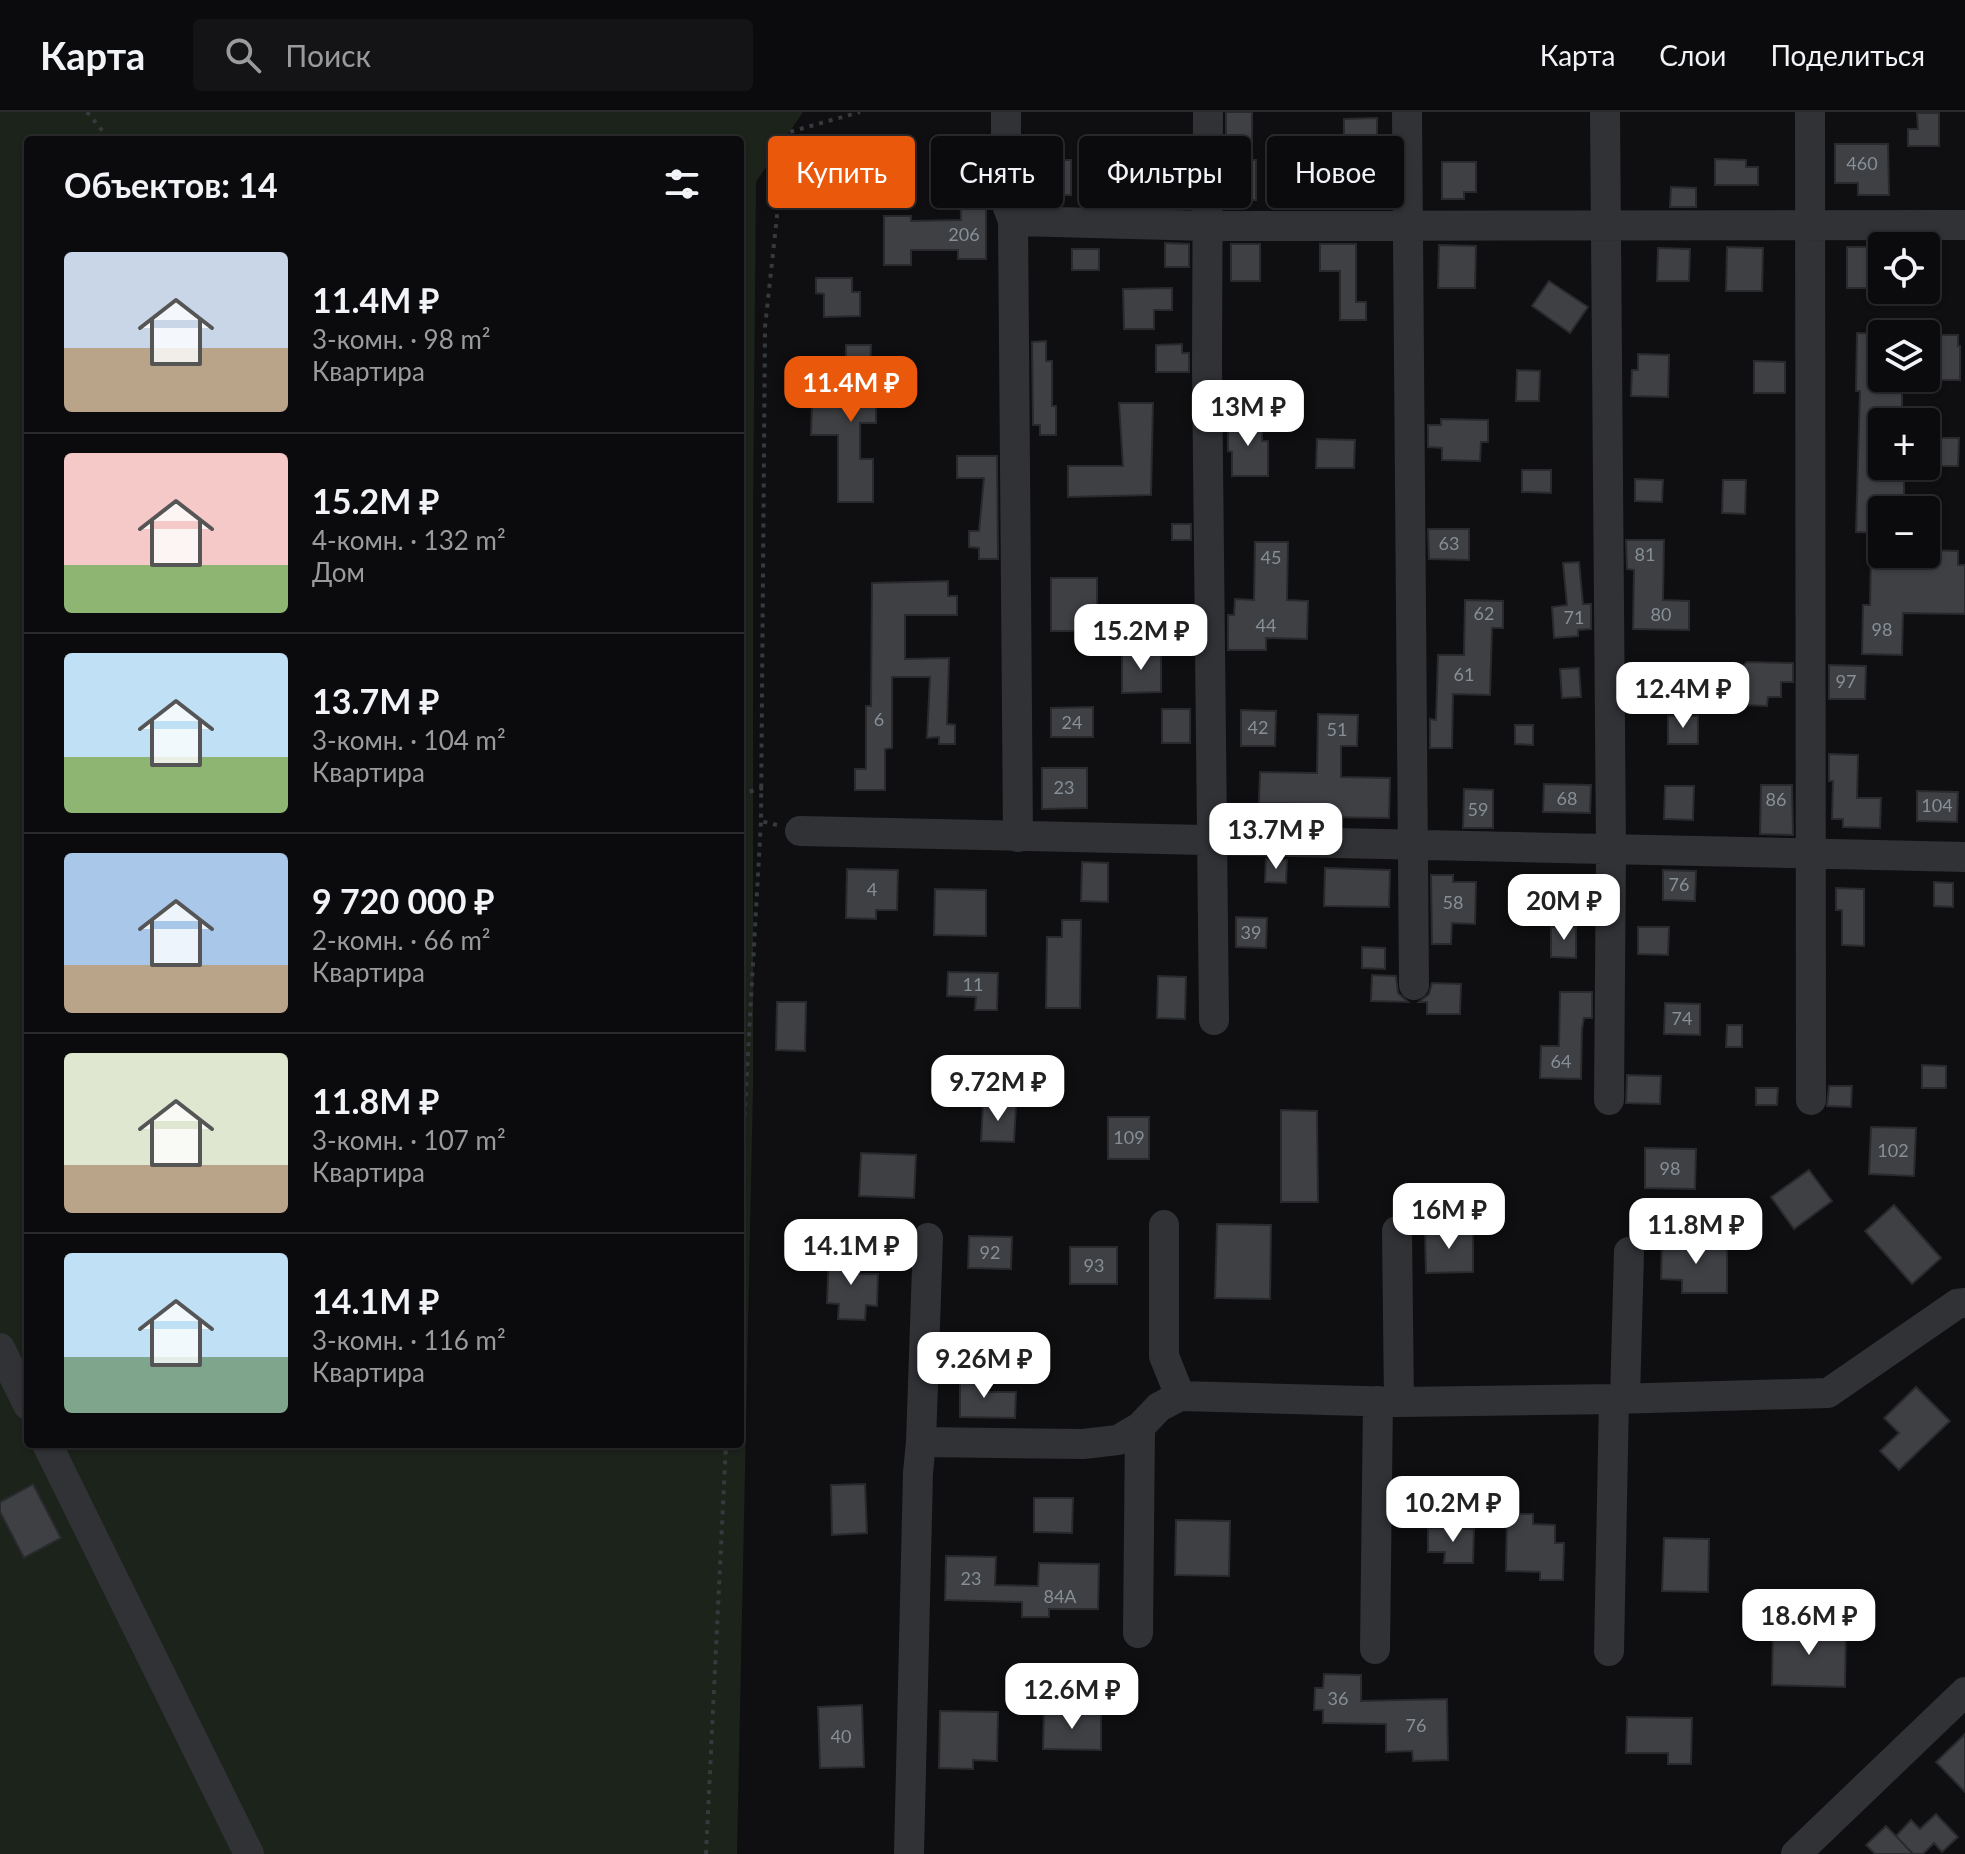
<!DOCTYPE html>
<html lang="ru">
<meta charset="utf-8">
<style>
body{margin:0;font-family:Lato,sans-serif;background:#141416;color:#f1f3f6;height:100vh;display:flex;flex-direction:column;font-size:30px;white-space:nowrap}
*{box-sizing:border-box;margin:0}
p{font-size:26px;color:#9a9b9d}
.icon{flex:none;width:44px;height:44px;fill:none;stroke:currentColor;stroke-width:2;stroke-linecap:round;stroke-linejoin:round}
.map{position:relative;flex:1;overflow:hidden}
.drawer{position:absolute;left:24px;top:24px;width:720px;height:1312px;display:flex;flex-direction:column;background:#0b0b0d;border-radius:8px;box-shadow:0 2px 6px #0004,0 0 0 2px #2b2b2e}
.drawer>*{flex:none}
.top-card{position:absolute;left:768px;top:24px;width:760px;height:72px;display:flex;gap:16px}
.tools{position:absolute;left:1868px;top:120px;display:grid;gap:16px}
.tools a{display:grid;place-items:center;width:72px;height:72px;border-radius:8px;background:#0b0b0d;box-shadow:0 2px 6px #0004,0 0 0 2px #2b2b2e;font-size:40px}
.price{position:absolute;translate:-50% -68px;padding:0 18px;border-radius:16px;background:#fff;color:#222;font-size:26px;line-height:52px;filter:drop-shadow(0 2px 4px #0008)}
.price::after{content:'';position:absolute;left:50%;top:48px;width:24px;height:18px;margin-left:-12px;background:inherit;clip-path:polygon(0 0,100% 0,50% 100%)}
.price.on{background:#ea580c;color:#fff}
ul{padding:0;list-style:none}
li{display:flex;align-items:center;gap:24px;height:200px;padding:0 40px}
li+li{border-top:2px solid #2b2b2e}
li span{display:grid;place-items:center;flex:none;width:224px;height:160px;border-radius:8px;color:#555}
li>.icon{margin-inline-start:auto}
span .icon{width:96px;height:96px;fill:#fffc;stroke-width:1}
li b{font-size:34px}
h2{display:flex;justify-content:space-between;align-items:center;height:96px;padding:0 40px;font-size:34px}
.tag{padding:0 28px;border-radius:8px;background:#0b0b0d;box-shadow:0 2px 6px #0004,0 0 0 2px #2b2b2e;font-size:28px;line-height:72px}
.tag.on{background:#ea580c;color:#fff}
header{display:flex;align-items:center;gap:48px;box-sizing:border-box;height:112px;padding:0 40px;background:#0b0b0d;border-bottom:2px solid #2b2b2e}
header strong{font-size:38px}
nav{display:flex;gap:44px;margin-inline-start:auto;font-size:28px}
.search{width:560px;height:72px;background:#141416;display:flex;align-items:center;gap:20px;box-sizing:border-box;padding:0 28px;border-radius:8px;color:#9a9b9d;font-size:30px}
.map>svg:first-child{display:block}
.green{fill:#1c231b;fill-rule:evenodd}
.building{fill:#3e4044;stroke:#292a2d;stroke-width:2}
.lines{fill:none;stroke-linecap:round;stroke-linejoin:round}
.path{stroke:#36393d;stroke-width:4;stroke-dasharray:4 6;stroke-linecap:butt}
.minor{stroke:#303236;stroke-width:30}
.labels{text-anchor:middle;stroke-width:6;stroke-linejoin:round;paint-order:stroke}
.number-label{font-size:18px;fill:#878f96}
</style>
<header>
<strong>Карта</strong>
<div class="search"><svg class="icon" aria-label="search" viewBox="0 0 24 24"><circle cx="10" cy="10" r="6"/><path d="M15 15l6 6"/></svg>Поиск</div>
<nav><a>Карта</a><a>Слои</a><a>Поделиться</a></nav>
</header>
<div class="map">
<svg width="1965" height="1742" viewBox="0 0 1965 1742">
<rect width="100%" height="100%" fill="#0f0f11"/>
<path class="green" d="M0 0H803L756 70 753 398V975L737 1742H0ZM28 28H740V1332H28Z"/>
<path class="building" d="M1226 0H1252V48H1256V88H1240V80H1226Z
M1917 1H1939V34H1908V17H1918Z
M1377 6V46H1382V82H1338V46H1344V7Z
M849 32H888V91H861V83H849Z
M1835 32H1888L1889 83H1858V71H1835Z
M986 45V147H958V138H911V153H884V104H911V109L961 108 960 69H950V46Z
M1715 47 1746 48V55H1758V73H1715Z
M1025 48H1071V83H1025Z
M1442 50H1476V80H1464V87H1442Z
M1671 75 1696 76V95H1670Z
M1165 131 1189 132V155H1165Z
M1231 132H1260V169H1231Z
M1320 132H1356V190H1366V208H1340V159H1320Z
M1439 133 1476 134 1475 176H1438Z
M1727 135 1763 136 1762 179H1726Z
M1847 135H1882V176H1847Z
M1658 136 1690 137 1689 169H1657Z
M1072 137H1099V158H1072Z
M816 166H852V180H860V204L824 205V182L816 181Z
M1549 169 1588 195 1570 221 1532 194Z
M1172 176V198H1154V217H1124L1123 177Z
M1857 221 1882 222V266H1902V310H1882V354H1904V398H1882V421L1856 420 1860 279H1856Z
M1926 223H1958V234H1960V268H1926Z
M1046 229V249H1052V294H1056V323H1040V313H1033L1032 230Z
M1182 232V241H1189V260H1156V233Z
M846 233H871L870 263H876V311H860V347H873V390H838V323H811L812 293 836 294 837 263H846Z
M1638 242 1669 243 1668 285 1631 284 1632 258H1638Z
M1754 249 1785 250V281H1754Z
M1517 258 1540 259 1539 289H1516Z
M1119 291H1153L1151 383 1068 385V354H1123Z
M1441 307 1488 308V330H1481L1480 349 1442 348V336L1428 335V313H1441Z
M1228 308H1262V329H1268V364H1232V340L1228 339Z
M1931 326H1959L1958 354H1931Z
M1317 327 1355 328 1354 356H1316Z
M957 344H997L998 447H979V436L969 435V419H979L984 366H957Z
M1522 358H1551V381L1522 380Z
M1635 367 1663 368 1662 390 1635 389Z
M1723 368H1746L1745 402 1722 401Z
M1172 412H1191V428H1172Z
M1428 417H1469V448L1429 447Z
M1626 428H1664L1663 488 1689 489V518L1633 517 1634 458 1627 457Z
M1255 430H1288L1287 488 1308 489 1307 527 1266 526V538H1228V503H1234L1235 487 1254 488Z
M1926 438 1958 439V453H1965V502L1903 501 1902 543 1862 542 1863 493H1870L1871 442H1926Z
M1579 450 1583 492H1591V517L1578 518V524L1554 526 1552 495 1567 493 1563 451Z
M1051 466H1097V519H1051Z
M948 469V484H957V503H905V547L949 546 947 612 955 613V632H939V625L927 626 930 565H892V636L885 637V678H855V657H866V594H871L872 471Z
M1465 488 1503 489V516H1492L1490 583 1453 582 1452 636H1430V607L1436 608 1438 543H1464Z
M1122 539H1161V580L1122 581Z
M1747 550 1793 551V570H1781V585H1768L1767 594 1746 593V577H1733V562Z
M1829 553 1866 554 1865 587H1829Z
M1579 556 1581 585 1562 586 1560 557Z
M1658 569 1680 570V589H1657Z
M1093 595V625H1051V596Z
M1162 597H1190V631H1162Z
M1241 598 1276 599 1275 634H1241Z
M1318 602 1358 603 1357 634H1341V665L1390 666 1389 706 1316 705V692L1259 691 1260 660 1317 661Z
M1668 604H1698V632H1668Z
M1515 613H1533V633L1515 632Z
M1829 642 1858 643 1857 686H1881L1880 716 1843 715V707H1832L1833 669H1829Z
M1042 656H1087V696L1042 697Z
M1544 672 1591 673 1590 701 1543 700Z
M1761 673H1792L1793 723 1760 722Z
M1665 674H1694L1693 708 1664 707Z
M1464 677 1493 678V716H1463Z
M1917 679 1958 680 1957 710 1917 709Z
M1266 747 1287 748 1286 771 1265 770Z
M1082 750 1108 751V790L1081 789Z
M1325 756 1390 758 1389 795 1324 794Z
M847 757 898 758 897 798H876V807L846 806Z
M1663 758 1696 759 1695 789 1663 788Z
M1431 763H1453V770H1476L1475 812 1452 811 1451 832H1432Z
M1934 770 1953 771V795L1934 794Z
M1533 775 1561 776V795L1533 794Z
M1836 776 1864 777V834L1842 833V798H1836Z
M935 777 986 778V824L934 823Z
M1236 805 1267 806 1266 836 1236 835Z
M1062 808H1081L1080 896H1046L1047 825H1062Z
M1551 815H1576V846L1551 845Z
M1638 815H1669L1668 843 1638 842Z
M1362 835 1385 836V857L1362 856Z
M948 860 998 861 997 898H975L976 885 947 884Z
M1372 863 1396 864 1398 881 1408 890 1371 889Z
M1158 864 1186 865 1185 907 1157 906Z
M1432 871 1461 872 1460 902H1427V890H1419L1429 882Z
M1560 880H1592V906H1584L1582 917 1581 967 1540 966 1541 934H1559Z
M777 890H806L805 939 776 938Z
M1665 891 1700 892V923L1664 922Z
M1727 913H1742V935H1726Z
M1922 953 1946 954V976H1922Z
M1627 963 1661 964 1660 992 1626 991Z
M1829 974H1852L1851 995 1827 994Z
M1756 976H1778L1777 993H1756Z
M983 992 1016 993 1014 1030 981 1029Z
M1281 998 1317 999 1318 1090H1281Z
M1108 1005H1149V1047H1108Z
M1871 1015 1916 1016 1914 1064 1869 1062Z
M1645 1036 1696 1037 1695 1077 1645 1076Z
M861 1041 916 1043 914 1086 859 1084Z
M1809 1058 1832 1089 1794 1117 1771 1085Z
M1894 1093 1941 1146 1912 1172 1865 1119Z
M1217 1112 1271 1113 1270 1187 1215 1186Z
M1473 1118V1160L1426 1161 1425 1119Z
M969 1124 1012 1125 1011 1157 968 1156Z
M1662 1130 1727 1131V1181H1682V1168L1661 1167Z
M1070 1135H1117V1172H1070Z
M829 1143 860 1145V1162H878L877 1194 866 1193 865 1208 838 1207 839 1192 827 1191Z
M960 1263 984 1264 983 1280H1016L1015 1306 960 1305Z
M1916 1275 1950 1309 1899 1358 1880 1339 1899 1321 1884 1306Z
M33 1372 61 1426 24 1446 0 1400V1390Z
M865 1372 867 1421 832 1423 831 1373Z
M1034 1386H1073L1072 1421 1034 1420Z
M1507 1402H1533V1412L1555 1413V1431H1564L1563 1468H1540V1460L1506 1459Z
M1176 1408 1230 1409 1229 1464 1175 1463Z
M1428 1416 1474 1417 1473 1451H1444L1445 1440H1428Z
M1664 1426 1709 1427 1708 1480 1662 1479Z
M946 1444 996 1445 995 1473 1038 1474 1039 1451 1099 1452 1098 1497H1049V1505H1022V1490L945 1488Z
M1773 1515 1846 1517 1845 1575 1772 1573Z
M1324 1562 1361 1563V1589L1447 1587 1448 1648 1413 1649 1412 1639 1386 1640V1612L1323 1611V1598H1314L1315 1576H1323Z
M862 1593 864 1655 820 1656 818 1595Z
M940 1599 998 1600 997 1649 973 1648V1657L939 1656Z
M1044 1600 1101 1601V1638L1043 1637Z
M1627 1605 1692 1606 1691 1652H1668V1641H1626Z
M1965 1622V1680L1936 1650Z
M1936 1702 1958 1725 1942 1740 1934 1731 1923 1742H1913L1896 1724 1911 1708 1920 1717Z
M1886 1714 1896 1724 1913 1742H1875L1866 1733Z"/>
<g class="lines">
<path class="path" d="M87 0 110 28
M740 682 763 676
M777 713 761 709 765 215 786 21 860 0
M740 1084 761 709
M706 1742 726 1332"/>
<path class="minor" d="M1006 0V90L1013 109 1018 725
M1208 0 1207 256 1214 908
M1407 0 1414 873
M1605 0 1611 738 1609 988
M1810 0 1811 988
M1013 109 1208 114 1965 113
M800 719 1965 745
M1164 1113V1244L1180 1284
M1397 1119 1399 1290
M0 1236 28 1293
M1625 1287 1629 1140
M921 1330 928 1126
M47 1332 249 1742
M1138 1521 1140 1315
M1375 1537 1378 1289
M1609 1539 1614 1287
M909 1742 918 1361 921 1330 1083 1332 1118 1328 1140 1315 1159 1295 1180 1284 1399 1290 1614 1287 1828 1281 1957 1192 1965 1191
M1796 1742 1965 1580"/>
</g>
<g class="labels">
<g class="number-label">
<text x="1862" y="58">460</text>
<text x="964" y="129">206</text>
<text x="1449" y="438">63</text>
<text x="1645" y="449">81</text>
<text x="1271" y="452">45</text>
<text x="1484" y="508">62</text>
<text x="1661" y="509">80</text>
<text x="1574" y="512">71</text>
<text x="1266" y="520">44</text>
<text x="1882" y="524">98</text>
<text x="1464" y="569">61</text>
<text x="1846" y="576">97</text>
<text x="879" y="614">6</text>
<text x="1072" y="617">24</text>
<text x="1258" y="622">42</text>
<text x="1337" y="624">51</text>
<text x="1064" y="682">23</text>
<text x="1567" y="693">68</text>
<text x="1776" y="694">86</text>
<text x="1937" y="700">104</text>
<text x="1478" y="704">59</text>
<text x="1679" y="779">76</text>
<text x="872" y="784">4</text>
<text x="1453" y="797">58</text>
<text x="1251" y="827">39</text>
<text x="973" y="879">11</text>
<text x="1682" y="913">74</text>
<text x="1561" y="956">64</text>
<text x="1129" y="1032">109</text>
<text x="1893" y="1045">102</text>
<text x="1670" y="1063">98</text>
<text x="990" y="1147">92</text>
<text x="1094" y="1160">93</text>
<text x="971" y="1473">23</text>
<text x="1060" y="1491">84А</text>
<text x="1338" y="1593">36</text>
<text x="1416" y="1620">76</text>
<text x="841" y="1631">40</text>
</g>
</g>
</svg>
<div class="tools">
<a><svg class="icon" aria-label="locate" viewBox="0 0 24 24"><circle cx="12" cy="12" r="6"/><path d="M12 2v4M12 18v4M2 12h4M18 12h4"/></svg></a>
<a><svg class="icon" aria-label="layers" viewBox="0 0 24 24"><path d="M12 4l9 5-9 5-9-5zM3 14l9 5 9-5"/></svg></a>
<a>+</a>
<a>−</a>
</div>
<b class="price on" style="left:851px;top:312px">11.4M ₽</b>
<b class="price" style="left:1248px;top:336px">13M ₽</b>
<b class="price" style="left:1141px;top:560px">15.2M ₽</b>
<b class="price" style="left:1683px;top:618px">12.4M ₽</b>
<b class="price" style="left:1276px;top:759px">13.7M ₽</b>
<b class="price" style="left:1564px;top:830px">20M ₽</b>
<b class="price" style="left:998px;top:1011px">9.72M ₽</b>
<b class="price" style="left:1449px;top:1139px">16M ₽</b>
<b class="price" style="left:1696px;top:1154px">11.8M ₽</b>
<b class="price" style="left:851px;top:1175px">14.1M ₽</b>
<b class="price" style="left:984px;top:1288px">9.26M ₽</b>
<b class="price" style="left:1453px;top:1432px">10.2M ₽</b>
<b class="price" style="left:1809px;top:1545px">18.6M ₽</b>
<b class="price" style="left:1072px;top:1619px">12.6M ₽</b>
<div class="top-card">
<a class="tag on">Купить</a>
<a class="tag">Снять</a>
<a class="tag">Фильтры</a>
<a class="tag">Новое</a>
</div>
<section class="drawer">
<h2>Объектов: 14<svg class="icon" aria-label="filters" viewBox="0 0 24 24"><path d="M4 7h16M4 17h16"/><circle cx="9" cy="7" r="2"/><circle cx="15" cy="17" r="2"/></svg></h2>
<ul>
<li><span style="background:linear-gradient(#c9d6e8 60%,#b9a48a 0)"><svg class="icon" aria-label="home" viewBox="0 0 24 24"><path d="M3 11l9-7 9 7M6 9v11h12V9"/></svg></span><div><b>11.4M ₽</b><p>3-комн. · 98 m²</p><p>Квартира</p></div></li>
<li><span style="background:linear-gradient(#f6c9c9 70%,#8fb573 0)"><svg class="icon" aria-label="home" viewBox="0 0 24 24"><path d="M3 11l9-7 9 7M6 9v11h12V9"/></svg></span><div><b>15.2M ₽</b><p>4-комн. · 132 m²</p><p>Дом</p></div></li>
<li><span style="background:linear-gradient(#bfe0f5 65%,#8fb573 0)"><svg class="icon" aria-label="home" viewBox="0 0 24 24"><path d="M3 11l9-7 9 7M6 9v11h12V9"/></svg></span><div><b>13.7M ₽</b><p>3-комн. · 104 m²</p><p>Квартира</p></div></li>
<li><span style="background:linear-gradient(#a9c7e8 70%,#b9a48a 0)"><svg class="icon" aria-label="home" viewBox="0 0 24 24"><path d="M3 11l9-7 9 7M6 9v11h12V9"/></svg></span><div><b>9 720 000 ₽</b><p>2-комн. · 66 m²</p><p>Квартира</p></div></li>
<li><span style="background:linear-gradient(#dfe7d0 70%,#b9a48a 0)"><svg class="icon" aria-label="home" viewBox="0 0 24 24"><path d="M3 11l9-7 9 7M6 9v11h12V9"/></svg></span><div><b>11.8M ₽</b><p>3-комн. · 107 m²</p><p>Квартира</p></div></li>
<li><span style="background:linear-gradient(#bfe0f5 65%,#7fa58c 0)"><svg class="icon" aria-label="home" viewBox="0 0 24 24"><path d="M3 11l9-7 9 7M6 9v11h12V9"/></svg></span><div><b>14.1M ₽</b><p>3-комн. · 116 m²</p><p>Квартира</p></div></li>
</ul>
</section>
</div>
